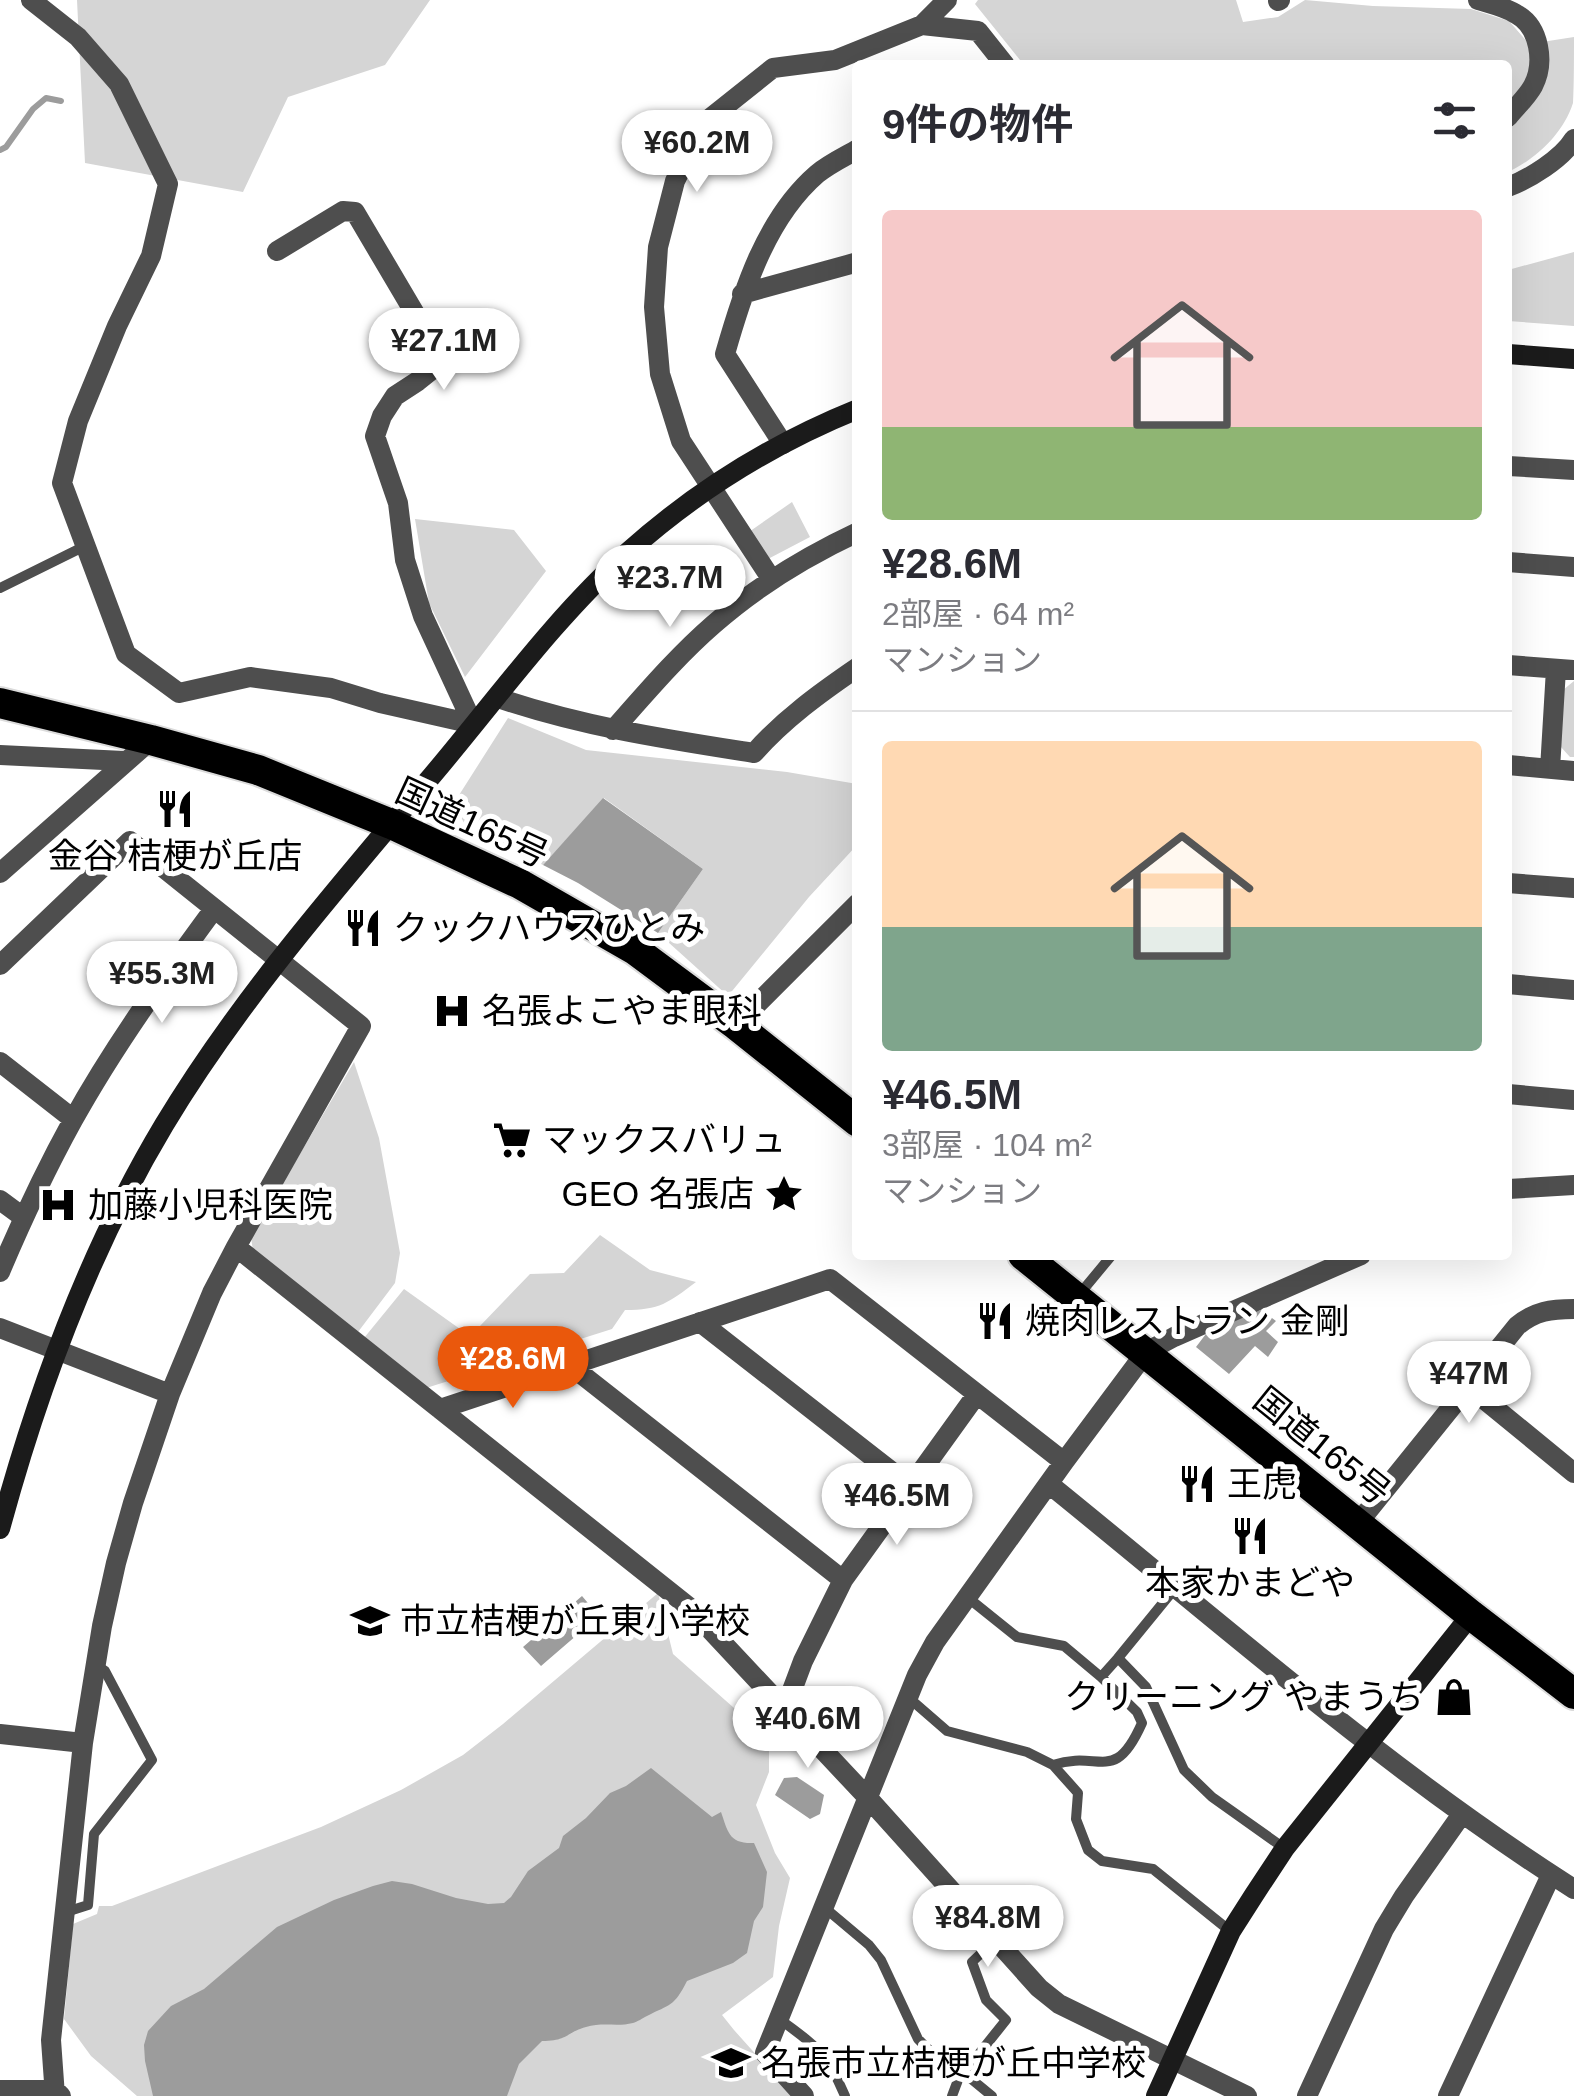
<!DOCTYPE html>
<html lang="ja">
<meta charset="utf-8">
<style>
body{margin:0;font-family:Arial,"Noto Sans JP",sans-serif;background:#f2f2f3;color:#2b2b33;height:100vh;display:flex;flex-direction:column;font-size:38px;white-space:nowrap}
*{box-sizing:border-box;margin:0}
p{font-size:32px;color:#7c7c81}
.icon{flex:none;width:55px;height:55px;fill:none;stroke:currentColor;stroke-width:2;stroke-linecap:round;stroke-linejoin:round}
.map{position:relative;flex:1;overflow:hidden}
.side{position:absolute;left:852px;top:60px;width:660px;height:1200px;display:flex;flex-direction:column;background:#fff;border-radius:10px;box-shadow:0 10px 40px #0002}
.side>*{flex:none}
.price{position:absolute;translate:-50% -85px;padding:0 22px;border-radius:35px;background:#fff;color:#222;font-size:32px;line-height:65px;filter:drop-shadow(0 2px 5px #0008)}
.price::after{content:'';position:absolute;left:50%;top:60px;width:30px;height:22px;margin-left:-15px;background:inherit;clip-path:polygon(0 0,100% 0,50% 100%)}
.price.selected{background:#ea580c;color:#fff}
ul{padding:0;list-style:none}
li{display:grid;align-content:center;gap:20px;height:530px;padding:0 30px}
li+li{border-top:2px solid #e1e1e2}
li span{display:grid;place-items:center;height:310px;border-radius:10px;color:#555}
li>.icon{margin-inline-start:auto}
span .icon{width:180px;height:180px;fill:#fffc;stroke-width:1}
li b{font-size:42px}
h2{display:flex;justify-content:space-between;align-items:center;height:120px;padding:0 30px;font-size:42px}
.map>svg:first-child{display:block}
.green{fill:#d5d5d5}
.water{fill:#9c9c9c}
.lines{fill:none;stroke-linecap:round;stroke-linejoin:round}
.stream{stroke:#9c9c9c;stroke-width:6}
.highway-casing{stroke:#dbdbdb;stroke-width:34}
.lane{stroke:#4e4e4e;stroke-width:10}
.street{stroke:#4e4e4e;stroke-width:20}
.secondary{stroke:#1b1b1b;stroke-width:20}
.highway{stroke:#000;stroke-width:30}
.labels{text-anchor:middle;stroke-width:10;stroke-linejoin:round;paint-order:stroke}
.street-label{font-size:35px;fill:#000;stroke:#fff}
.poi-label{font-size:35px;fill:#000;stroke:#fff;text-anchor:start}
</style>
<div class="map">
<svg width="1574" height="2096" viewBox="0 0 1574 2096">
<rect width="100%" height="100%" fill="#fff"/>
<path class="green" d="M77 0H430L385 65 288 97 243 192 85 163Z
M978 0H1236L1243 22 1278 17 1305 0 1373 6 1471 9 1509 21 1529 44 1574 37C1574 55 1574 86 1573 103 1563 134 1536 159 1508 172V65H1024L975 4Z
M1574 252V326L1508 321V270Z
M792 502 810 537 766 560 746 534Z
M415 519 514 530 546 571 465 677 429 603Z
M1574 681V757H1570L1560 746 1563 690Z
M508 718 586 750 787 772 857 784V845L809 897 728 996 658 933 703 869 604 798 543 865 464 823 454 803Z
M354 1062 379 1138 400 1253 395 1283 358 1332 253 1251 251 1237Z
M600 1235 650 1270 696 1282C668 1303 660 1310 625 1310L612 1329 423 1389 364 1338 404 1289 467 1334 479 1327 530 1274 564 1273Z
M658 1593 673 1654 769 1739V1772L756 1805 775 1853 790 1878 779 1926 773 1977 722 2015 734 2030 793 2096H137L91 2056 64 2019 73 1924 97 1914 99 1906H112L321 1827 401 1790 463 1755 503 1724Z"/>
<path class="water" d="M603 798 703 869 658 933 578 883 543 865Z
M1261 1310 1276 1321 1266 1331 1278 1342 1268 1357 1255 1346 1229 1374 1196 1347 1212 1326Z
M582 1596 599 1616 541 1666 523 1647Z
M651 1768 712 1817 721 1812C728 1832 729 1844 754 1843L767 1872 763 1907 754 1921 747 1953 733 1963 687 1981C674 2007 670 2004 647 2016 643 2018 637 2022 633 2023 618 2027 602 2022 586 2027 565 2033 568 2041 542 2041L519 2064 507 2096H153L145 2061 144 2045 148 2031 171 2006 204 1989 277 1927 334 1900 373 1886 392 1881 412 1884 456 1898 488 1904 504 1903 511 1897 528 1871 559 1848 563 1836 586 1818 610 1793 626 1786Z
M797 1777 824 1795 820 1814 810 1819 775 1795 784 1778Z"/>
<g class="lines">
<path class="stream" d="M0 150 6 147 33 109 46 98 61 101"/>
<g class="highway-casing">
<path id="highway" d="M0 703 151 740 258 770 391 824 520 884 635 950 736 1025 858 1122
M1023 1255 1471 1615 1574 1694"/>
</g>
<path class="lane" d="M0 588 85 546
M1078 1296 1112 1255
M967 1597 1017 1637 1064 1646 1101 1677 1118 1658 1146 1687 1184 1770 1212 1797 1284 1848
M1118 1658 1176 1587
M909 1698 947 1731 1027 1752 1053 1765 1078 1793 1076 1819 1088 1850 1102 1861 1153 1869 1230 1931
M1053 1765C1100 1749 1114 1786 1142 1723L1137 1712 1101 1677
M825 1908 869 1945 881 1960 918 2039 934 2055 962 2076
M63 1913 88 1905 94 1834 152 1760 105 1671 96 1665
M779 2019C815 2044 828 2055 845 2096
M964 2073 992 2096
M952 2096 958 2080 1006 2020 986 2000 972 1962 995 1940"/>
<path class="street" d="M31 0 78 37 119 84 168 184 151 256 117 326 78 421 62 483 126 654 179 693 250 677 331 688 380 703 473 724
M1478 0C1491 4 1505 7 1516 14 1540 27 1545 63 1533 86 1527 97 1516 107 1508 117
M1278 1 1280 0
M922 25 978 31 1005 65
M1508 187C1529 179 1562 159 1574 139
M277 251 343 211 355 212 443 361 418 381 395 396 382 416 375 436 398 503 405 560 423 616 473 724
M742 294 858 262
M783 444 725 354C743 291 766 218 817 174 829 164 844 157 858 149
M1508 466 1574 470
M1508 562 1574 567
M772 580 681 441 660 374 654 307 658 247 675 181 704 123 773 68 835 60 922 25 947 0
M1508 665 1574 670
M498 698C584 727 665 739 754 753 784 719 820 693 858 667
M613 730C645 694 677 656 714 624 757 586 807 556 858 532
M0 755 124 761
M1508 765 1574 771
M1550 769 1556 669
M0 873 151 740
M1508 883 1574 888
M0 965 130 841 361 1026 236 1247 212 1293 170 1394 133 1503 116 1563 102 1626 83 1743 51 2040 55 2096
M1508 984 1574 990
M736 1025 858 903
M0 1062 73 1119
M1508 1094 1574 1100
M1508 1189 1574 1185
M0 1200 23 1217
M236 1247 689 1607 868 1798 1039 1988 1059 2004 1247 2096
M0 1272C22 1220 46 1169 73 1120 114 1046 164 977 214 909
M700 1322 910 1486
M0 1328 170 1394
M571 1366 843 1580
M1469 1387 1574 1473
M440 1409 830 1279 1064 1462
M1049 1484C1221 1623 1388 1771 1574 1889
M1358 1523 1517 1326C1535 1311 1551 1309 1574 1309
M785 1709 803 1661 843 1580 977 1394
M0 1734 83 1743
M0 2090H55L61 2096
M804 2096 765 2053 917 1675 935 1642 1064 1462 1146 1352 1174 1337 1361 1255
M1307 2096 1384 1929 1404 1896 1462 1814
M1448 2096 1551 1875"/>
<path class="secondary" d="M1508 354 1574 359
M0 1529C38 1389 89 1250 164 1125 238 1002 333 893 425 784 491 707 552 620 628 552 695 492 774 443 858 409
M1156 2096 1231 1931 1254 1895 1285 1848 1471 1615"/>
<use href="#highway" class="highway"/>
</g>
<defs>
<g id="restaurant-bare" transform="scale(3)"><path d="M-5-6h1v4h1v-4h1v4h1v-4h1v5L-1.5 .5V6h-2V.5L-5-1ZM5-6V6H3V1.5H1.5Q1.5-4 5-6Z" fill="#000" stroke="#fff" stroke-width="2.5" paint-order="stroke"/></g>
<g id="hospital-bare" transform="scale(3)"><path d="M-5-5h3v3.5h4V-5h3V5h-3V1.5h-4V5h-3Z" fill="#000" stroke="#fff" stroke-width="2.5" paint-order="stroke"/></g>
<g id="supermarket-bare" transform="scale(3)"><path d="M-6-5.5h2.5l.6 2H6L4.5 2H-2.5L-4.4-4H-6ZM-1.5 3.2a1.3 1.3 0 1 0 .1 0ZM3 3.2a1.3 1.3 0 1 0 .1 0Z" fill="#000" stroke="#fff" stroke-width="2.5" paint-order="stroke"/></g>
<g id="sight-bare" transform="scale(3)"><path d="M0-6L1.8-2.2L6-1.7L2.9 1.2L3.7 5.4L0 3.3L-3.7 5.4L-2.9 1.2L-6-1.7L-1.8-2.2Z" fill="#000" stroke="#fff" stroke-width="2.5" paint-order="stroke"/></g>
<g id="school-bare" transform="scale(3)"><path d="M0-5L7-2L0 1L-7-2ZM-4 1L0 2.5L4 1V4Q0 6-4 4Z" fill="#000" stroke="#fff" stroke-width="2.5" paint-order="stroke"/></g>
<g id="shop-bare" transform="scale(3)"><path d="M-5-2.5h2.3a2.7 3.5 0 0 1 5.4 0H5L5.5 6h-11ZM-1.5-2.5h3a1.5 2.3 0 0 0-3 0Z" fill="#000" stroke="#fff" stroke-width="2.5" paint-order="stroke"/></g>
</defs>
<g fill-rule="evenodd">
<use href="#restaurant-bare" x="175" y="809"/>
<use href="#restaurant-bare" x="363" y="928"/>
<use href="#hospital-bare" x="452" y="1011"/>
<use href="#supermarket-bare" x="512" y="1140"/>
<use href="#sight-bare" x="784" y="1194"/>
<use href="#hospital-bare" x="58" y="1205"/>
<use href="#restaurant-bare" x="995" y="1321"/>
<use href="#restaurant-bare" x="1197" y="1484"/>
<use href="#restaurant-bare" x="1250" y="1536"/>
<use href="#school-bare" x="370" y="1621"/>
<use href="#shop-bare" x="1454" y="1697"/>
<use href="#school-bare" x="731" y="2063"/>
</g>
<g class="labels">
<g class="street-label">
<text transform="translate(472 823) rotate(25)" y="12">国道165号</text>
<text transform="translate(1322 1446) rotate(39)" y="12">国道165号</text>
</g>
<g class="poi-label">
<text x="175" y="868" text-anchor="middle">金谷 桔梗が丘店</text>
<text x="393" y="940">クックハウスひとみ</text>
<text x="482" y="1023">名張よこやま眼科</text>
<text x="542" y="1152">マックスバリュ</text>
<text x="754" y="1206" text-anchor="end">GEO 名張店</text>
<text x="88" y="1217">加藤小児科医院</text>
<text x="1025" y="1333">焼肉レストラン 金剛</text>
<text x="1227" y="1496">王虎</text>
<text x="1250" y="1595" text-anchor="middle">本家かまどや</text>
<text x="400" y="1633">市立桔梗が丘東小学校</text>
<text x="1424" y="1709" text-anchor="end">クリーニング やまうち</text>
<text x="761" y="2075">名張市立桔梗が丘中学校</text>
</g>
</g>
</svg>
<b class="price" style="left:697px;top:195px">¥60.2M</b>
<b class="price" style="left:444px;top:393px">¥27.1M</b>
<b class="price" style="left:670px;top:630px">¥23.7M</b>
<b class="price" style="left:162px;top:1026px">¥55.3M</b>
<b class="price selected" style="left:513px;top:1411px">¥28.6M</b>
<b class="price" style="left:1469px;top:1426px">¥47M</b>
<b class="price" style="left:897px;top:1548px">¥46.5M</b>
<b class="price" style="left:808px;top:1771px">¥40.6M</b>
<b class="price" style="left:988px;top:1970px">¥84.8M</b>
<section class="side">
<h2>9件の物件<svg class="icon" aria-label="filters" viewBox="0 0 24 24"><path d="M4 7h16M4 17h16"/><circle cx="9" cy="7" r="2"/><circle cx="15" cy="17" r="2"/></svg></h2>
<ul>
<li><span style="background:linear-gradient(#f6c9c9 70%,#8fb573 0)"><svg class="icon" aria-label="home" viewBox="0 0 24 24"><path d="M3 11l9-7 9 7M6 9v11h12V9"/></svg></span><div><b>¥28.6M</b><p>2部屋 · 64 m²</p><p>マンション</p></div></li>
<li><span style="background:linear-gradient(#ffd9b3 60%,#7fa58c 0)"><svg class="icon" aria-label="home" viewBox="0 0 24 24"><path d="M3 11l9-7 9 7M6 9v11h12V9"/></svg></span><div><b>¥46.5M</b><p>3部屋 · 104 m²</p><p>マンション</p></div></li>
</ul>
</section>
</div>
